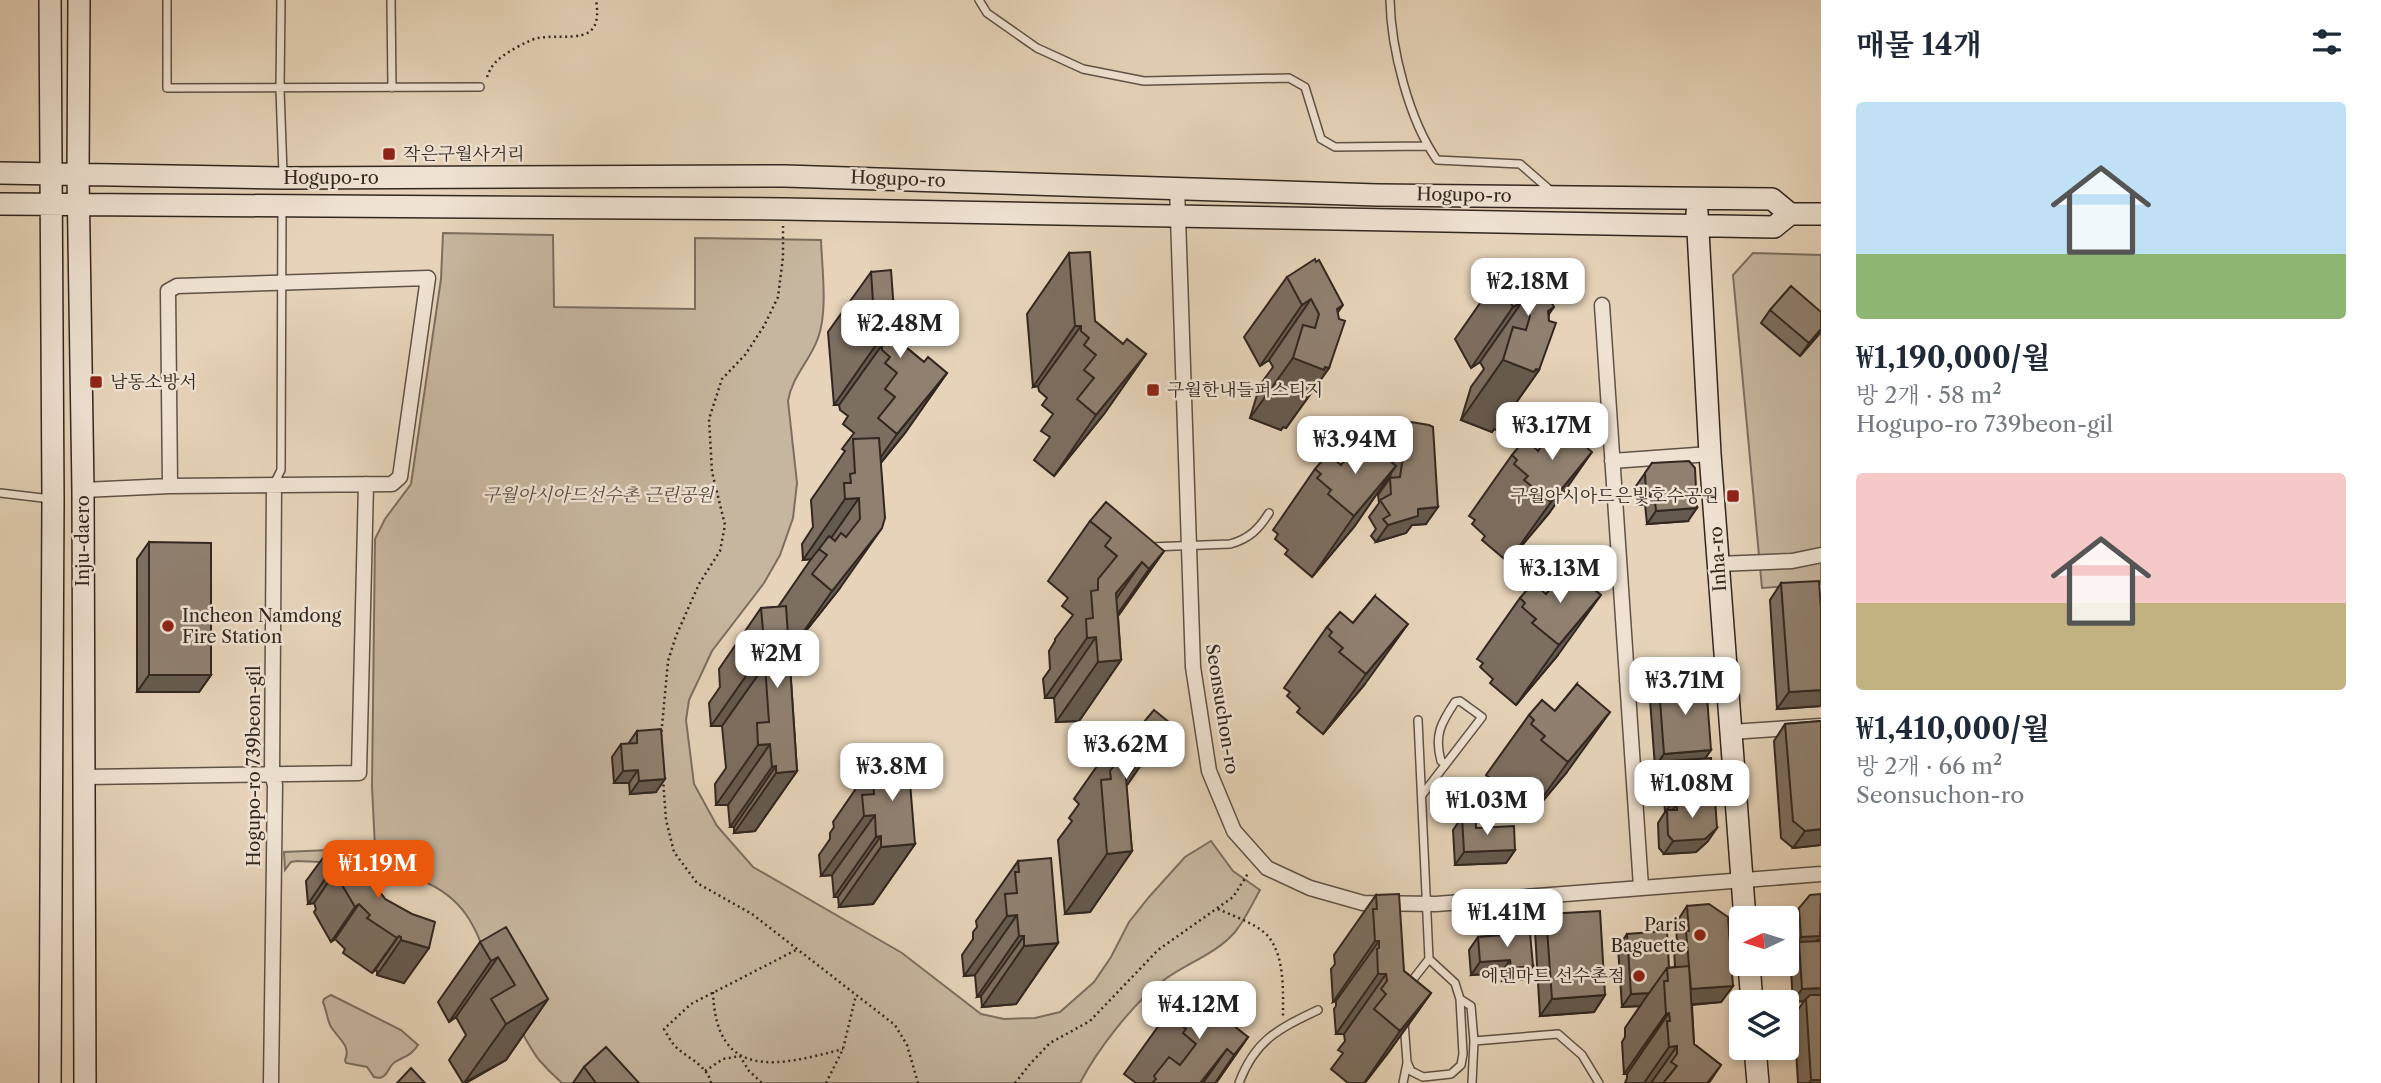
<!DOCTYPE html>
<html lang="ko">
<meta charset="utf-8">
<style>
body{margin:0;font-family:"Libre Caslon Text","Noto Serif KR",serif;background:#f2f2f3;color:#1f2937;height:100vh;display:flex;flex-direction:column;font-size:26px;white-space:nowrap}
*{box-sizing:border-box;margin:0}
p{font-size:23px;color:#747a83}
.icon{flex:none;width:38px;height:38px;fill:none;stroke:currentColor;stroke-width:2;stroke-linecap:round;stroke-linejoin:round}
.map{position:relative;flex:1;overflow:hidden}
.side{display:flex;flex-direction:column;background:#fff;width:560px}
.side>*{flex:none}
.needle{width:46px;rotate:266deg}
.buttons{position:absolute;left:1729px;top:906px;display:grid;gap:14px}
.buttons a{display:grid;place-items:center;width:70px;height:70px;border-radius:7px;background:#fff;box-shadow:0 4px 10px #0003;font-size:35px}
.price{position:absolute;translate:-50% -60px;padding:0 16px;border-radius:14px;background:#fff;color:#222;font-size:23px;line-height:46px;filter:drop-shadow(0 2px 4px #0008)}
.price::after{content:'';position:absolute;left:50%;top:42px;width:21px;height:16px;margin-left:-10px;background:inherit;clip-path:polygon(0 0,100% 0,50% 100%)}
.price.active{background:#ea580c;color:#fff}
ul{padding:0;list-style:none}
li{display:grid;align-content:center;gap:14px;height:371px;padding:0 35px}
li span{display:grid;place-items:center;height:217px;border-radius:7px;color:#555}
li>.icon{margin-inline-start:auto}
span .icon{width:126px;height:126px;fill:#fffc;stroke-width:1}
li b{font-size:30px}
h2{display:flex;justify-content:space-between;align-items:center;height:84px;padding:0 35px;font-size:30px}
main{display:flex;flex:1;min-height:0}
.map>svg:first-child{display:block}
.green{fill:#c7b69f;stroke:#7c6e60;stroke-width:2}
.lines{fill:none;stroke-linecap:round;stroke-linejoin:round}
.lane-casing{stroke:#5f5246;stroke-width:10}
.street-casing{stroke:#5f5246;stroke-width:17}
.secondary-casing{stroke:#322720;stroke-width:24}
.path{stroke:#322720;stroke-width:2.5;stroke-dasharray:2 3.5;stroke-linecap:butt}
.lane{stroke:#efe2d2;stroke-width:7}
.street{stroke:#efe2d2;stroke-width:14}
.secondary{stroke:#efe2d2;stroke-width:21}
.wall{fill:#7c6e60;stroke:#322720;stroke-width:2}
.shaded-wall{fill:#655a4e;stroke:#322720;stroke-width:2}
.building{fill:#908070;stroke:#322720;stroke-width:2}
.poi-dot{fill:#8f2418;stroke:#efe2d2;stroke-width:2.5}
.labels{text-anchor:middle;stroke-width:5;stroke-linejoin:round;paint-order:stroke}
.poi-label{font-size:18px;fill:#322720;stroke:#efe2d2;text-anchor:start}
.street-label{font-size:18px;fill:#322720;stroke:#efe2d2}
.park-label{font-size:18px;font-style:italic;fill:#574b40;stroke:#efe2d2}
</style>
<main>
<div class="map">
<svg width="1821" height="1083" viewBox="0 0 1821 1083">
<rect width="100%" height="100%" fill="#e6d3b9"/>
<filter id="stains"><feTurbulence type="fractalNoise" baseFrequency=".00286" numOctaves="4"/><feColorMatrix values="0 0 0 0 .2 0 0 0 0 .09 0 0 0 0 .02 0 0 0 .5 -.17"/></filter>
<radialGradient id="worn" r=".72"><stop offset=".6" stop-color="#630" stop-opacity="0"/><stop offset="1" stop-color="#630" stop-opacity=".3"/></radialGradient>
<path class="green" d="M443 233 553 235 554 307 695 309V238L821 240C822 269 828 311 818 338 810 361 792 376 788 401L797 483 793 518 780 555 764 583 712 651 689 700 686 720 694 784 717 826 753 867 902 953 981 1014 1004 1019 1035 1018 1060 1012 1094 982 1111 957 1129 922 1149 897 1185 857 1211 841 1233 871 1260 890C1252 904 1245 920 1235 932 1216 954 1187 963 1164 980 1134 1002 1097 1050 1080 1083H562C554 1076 546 1068 539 1060 526 1043 510 1010 500 990 478 944 477 904 423 881 383 863 339 863 297 861L291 862 285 870 284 852 375 848 372 786 375 539 385 519 411 484 441 279Z
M1753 253 1821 255V584L1762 588 1733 275Z
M331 995 401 1030 418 1045C411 1056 405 1056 395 1062 390 1065 389 1071 385 1075 381 1079 379 1078 374 1077L367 1067 346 1063 345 1060C352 1045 336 1037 330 1025 327 1018 326 1009 323 1002L324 999Z"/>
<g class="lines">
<g class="lane-casing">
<path id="lane" d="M167 0V88L480 87
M281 0 280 89 283 174
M391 0 392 88
M979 0 987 13 1037 48 1083 69 1144 81 1289 78 1305 87 1321 139 1335 147 1428 146
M1390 0C1391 49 1409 120 1437 160L1520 164 1551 191
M274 484 281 470 282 207
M0 493 51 499
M1150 547 1230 544C1249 539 1259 529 1269 513
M1422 795 1482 717 1460 701 1455 702C1441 723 1434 735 1441 761L1446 764
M1407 987 1429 959 1418 720
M1460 999 1471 1006 1474 1041 1472 1083
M1404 1022 1407 1062 1411 1071 1423 1077 1451 1074 1461 1065 1463 1054 1460 999 1455 983 1429 959
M1474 1041 1558 1034 1582 1055 1599 1083
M1239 1083C1255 1040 1278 1029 1318 1010
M1403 1083 1407 1063"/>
</g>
<g class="street-casing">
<path id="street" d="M1177 187 1193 667 1209 771 1234 831 1267 868 1310 888 1363 903 1436 904 1821 874
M1602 305 1641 887
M1612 461 1710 454
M83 490 170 486 392 484 400 477 428 278 177 286 168 291 170 486
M1718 564 1792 561 1821 555
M1627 681 1726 673
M1731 732 1821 726
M85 777 359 773 366 484
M271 1083 275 785 272 775 274 485"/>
</g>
<g class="secondary-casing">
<path id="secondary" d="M79 0 78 175 83 490 85 1083
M0 173 283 178 785 176 1377 195 1772 199 1790 214H1821
M0 204 784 209 1774 227 1790 214
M1697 212 1710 454 1745 919
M1749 964 1752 1003
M1755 1048 1758 1083
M50 1083 53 499 50 0"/>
</g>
<path class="path" d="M487 77C489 72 491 67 495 63 501 55 528 40 538 38 569 33 604 48 596 0
M661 737 668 661 676 636 699 584 720 551 725 525 712 472 709 419 722 379 745 355 764 326 778 297 783 257V226
M663 779 666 820 674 852 697 883 752 914 895 1025 907 1045 918 1083
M1218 909C1233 916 1255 923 1267 935 1285 955 1283 991 1283 1016
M713 992C716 1082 779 1066 843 1049
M705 1071 723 1059 740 1056 749 1071 762 1083
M711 1083C708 1067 690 1059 678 1049 672 1044 668 1036 664 1029L691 1004 798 949
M826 1083 843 1049 856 995
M1015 1083 1030 1064 1050 1043 1090 1021 1158 950 1233 897 1249 872"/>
<use href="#lane" class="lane"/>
<use href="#street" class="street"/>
<use href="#secondary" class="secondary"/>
</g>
<path class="wall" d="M1069 253 1095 321 1123 344 1146 354 1104 414 1054 476 1034 460 1050 437 1041 431 1053 414 1042 405 1047 398 1039 391 1038 386 1033 387 1027 314Z
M871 272 896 339 924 362 947 373 905 433 881 463 840 588 790 651 789 650 797 771 755 831 734 833V827H730L728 805H716L715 784 726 768 722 726H711L709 703 720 687 719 669 761 608 778 607 811 559 803 560 802 544 813 527 811 500 845 451 842 449 854 433 843 424 848 416 840 410 839 405H834L828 332Z
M1287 277 1338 313 1329 368 1286 428 1283 427 1281 430 1250 418 1260 385 1273 367 1269 360 1260 366 1244 337Z
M1497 279 1549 315 1539 370 1497 430 1494 429 1492 432 1461 420 1471 387 1484 369 1480 362 1471 368 1455 339Z
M1770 310 1821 332 1800 356 1761 323Z
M1408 424 1426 524 1412 525 1406 533 1376 542 1371 536 1376 529 1369 517 1379 503 1378 495 1390 478 1391 473 1354 527 1312 577 1285 554 1288 550 1275 539 1278 534 1273 530 1315 469 1341 465 1393 463 1396 441Z
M1560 424 1550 512 1508 562 1482 540 1485 536 1472 524 1475 520 1469 516 1512 455 1538 451Z
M1652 463 1688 521 1647 524 1645 504 1637 505 1636 486Z
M1090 521 1164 551 1118 616 1121 660 1079 721 1056 722 1054 698H1045L1043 679 1050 669 1049 651 1055 641V639L1073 615 1062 606 1068 598 1048 581Z
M149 542 211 675 199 692H137V559Z
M1568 568 1558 655 1516 705 1490 683 1493 679 1480 667 1483 663 1477 659 1520 598 1546 594Z
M1781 583 1821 706 1777 709 1770 600Z
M1375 596 1365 684 1323 734 1297 712 1300 708 1287 696 1290 692 1284 688 1327 627 1353 623Z
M1662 683 1711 750 1705 758 1714 796 1713 799 1708 841 1696 852 1664 854 1659 848 1658 823 1665 812 1662 774 1667 766 1655 767 1650 700Z
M1577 684 1567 772 1525 822 1499 800 1502 796 1489 784 1492 780 1486 775 1529 715 1555 711Z
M1821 721V845L1793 848 1781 838 1774 741 1785 724Z
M637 731 656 792 630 794 629 783H614L612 757 621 744H628Z
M1133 735 1126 786 1132 851 1090 912 1065 914 1058 840 1072 821 1069 818 1079 804 1074 799 1116 739Z
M875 761 915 844 873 904 839 907 838 897H834L832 875 821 876 819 855 830 839V833L834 827 833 822Z
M1462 817 1476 828 1515 850 1506 863 1455 865 1453 830Z
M331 847 361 866 385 899 412 914 404 983 377 975V971L375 970 372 973 343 953 345 949 335 939 331 942 314 912 316 909 314 903 308 904 306 881Z
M1018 861 1058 943 1016 1004 982 1007 981 996 977 997 975 975 964 976 962 955 973 939V932L977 927 976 921Z
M1821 894V939L1817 940 1816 941 1821 1083H1798L1794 1016 1804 1001 1793 1002 1790 955 1794 950H1792L1790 921 1799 908Z
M1376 895 1404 971 1431 993 1388 1053 1365 1083H1348L1331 1069 1343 1053 1338 1050 1345 1041 1344 1034H1336L1334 1009 1336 1006V1001L1333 1002 1331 969 1335 964 1334 955Z
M1687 906 1733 986 1721 1002 1692 1005 1694 1044 1721 1065 1709 1083H1625L1627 1078V1074H1624L1622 1042 1625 1037V1028L1640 1006 1622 1007 1618 947 1627 934 1669 968 1675 967 1674 948 1677 944 1676 923Z
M1546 914 1605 995 1594 1012 1540 1016 1535 931Z
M1530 933 1524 979 1502 981 1501 973 1471 975 1469 950 1478 937Z
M480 942 548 999 506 1060 466 1083H463L449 1060 466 1035 456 1017 449 1022 438 1002Z
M1167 1014 1248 1037 1216 1083H1136L1124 1074Z
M584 1067 639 1083H573Z"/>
<path class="shaded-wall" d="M1311 299 1269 360 1260 366 1302 305Z
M1522 302 1480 362 1471 368 1513 307Z
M1343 305 1304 362 1329 368 1286 428 1283 427 1281 430 1250 418 1293 358 1337 309Z
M1554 307 1514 364 1539 370 1497 430 1494 429 1492 432 1461 420 1503 360 1548 311Z
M1075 326H1081L1038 386 1033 387Z
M1821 329V332L1800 356 1809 343Z
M876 345H882L839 405H834Z
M1146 354 1104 414 1054 476 1096 415Z
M947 373 905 433 855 494 897 434Z
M1592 452 1550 512 1508 562 1551 502Z
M1396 466 1354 527 1312 577 1354 516Z
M1654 491 1645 504 1637 505 1646 492Z
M859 498 822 551 819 549 811 559 803 560 845 499Z
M1438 507 1426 524 1412 525 1406 533 1376 542 1388 525 1418 509Z
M1697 508 1688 521 1647 524 1656 511Z
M882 528 840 588 790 651 832 591Z
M1164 551 1121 612 1107 629 1149 569Z
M1142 562 1100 622 1116 593Z
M1601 595 1558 655 1516 705 1559 645Z
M1408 624 1365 684 1323 734 1366 674Z
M1096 637 1054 698H1045L1087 638Z
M1121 660 1079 721 1056 722 1098 662Z
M765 665 722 726H711L753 666Z
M149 675H211L199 692H137Z
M1821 690V706L1777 709 1789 692Z
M1610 712 1567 772 1525 822 1568 762Z
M1170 723 1128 784 1104 813 1126 778Z
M770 744 728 805H716L758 745Z
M1711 750 1702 763 1671 761 1667 766 1655 767 1664 754Z
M776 766 734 827H730L772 767Z
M638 770 629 783H614L623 771Z
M797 771 755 831 734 833 776 773Z
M665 779 656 792 630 794 639 781Z
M1714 796 1705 809 1690 803V800L1682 811 1677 810V804L1671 812 1667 810 1665 812 1674 800Z
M875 815 832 875 821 876 864 816Z
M1717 828 1708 841 1696 852 1664 854 1673 841Z
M1821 829V845L1793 848 1805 831Z
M881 836 838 897H834L876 837Z
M915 844 873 904 839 907 881 847Z
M1515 850 1506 863 1455 865 1464 852Z
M1132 851 1090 912 1065 914 1107 854Z
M338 868 314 903 308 904 332 869Z
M359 904 335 939 331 942 355 907Z
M1017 915 975 975 964 976 1007 916Z
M1820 927H1821V939L1817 940 1811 949 1799 942 1794 950H1792L1801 937Z
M399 936 375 970 372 973 397 938Z
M1019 936H1024L981 996 977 997Z
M401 940 429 948 404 983 377 975Z
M1375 941H1379L1336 1001 1333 1002Z
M1058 943 1016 1004 982 1007 1024 946Z
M498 957 456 1017 449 1022 491 961Z
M1510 960 1501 973 1471 975 1480 962Z
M1533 966 1524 979 1502 981 1511 968Z
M1378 974H1386L1344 1034H1336Z
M1733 986 1721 1002 1671 1006 1683 989Z
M1821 988V1000L1806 999 1804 1001 1793 1002 1802 989Z
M1431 993 1388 1053 1364 1083 1400 1031Z
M1649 993 1640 1006 1622 1007 1631 994Z
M1605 995 1594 1012 1540 1016 1552 999Z
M548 999 506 1060 464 1083 506 1024Z
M1669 1013 1627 1074H1624L1666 1014Z
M1248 1037 1216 1083H1215L1234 1055Z
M1677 1046 1651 1083H1644L1669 1047Z
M1227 1049 1203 1083H1200Z
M1811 1080H1821V1083H1809Z"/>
<path class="building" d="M1090 252 1095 321 1123 344 1127 339 1146 354 1096 415 1077 399 1094 378 1084 370 1096 355 1084 345 1089 338 1081 331V326H1075L1069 253Z
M1315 259 1316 262 1319 260 1343 305 1337 309 1339 319 1345 321 1329 368 1325 367 1324 370 1293 358 1303 325 1315 328 1319 314 1311 299 1302 305 1287 277Z
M1525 261 1527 264 1529 262 1554 307 1548 311 1549 321 1556 323 1539 370 1536 369 1534 372 1503 360 1513 327 1526 330 1530 316 1522 302 1513 307 1497 279Z
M891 270 896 339 924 362 928 357 947 373 897 434 878 418 895 397 885 389 897 373 885 363 890 357 882 350V345H876L871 272Z
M1791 286 1821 312V329L1809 343 1770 310Z
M1411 422 1429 425 1433 427 1438 507 1418 509V516L1388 525 1383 519 1390 515 1380 500 1391 494 1390 478 1400 477 1408 424Z
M1560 424 1592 452 1551 502 1524 480 1528 476 1514 464 1517 460 1512 455 1525 439 1538 451Z
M879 438 885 518 882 528 832 591 812 574 827 555 819 549 829 536 835 541 841 533 846 537 860 519 859 498 845 499 844 483H851L850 474 855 473 853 439Z
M1363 439 1396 466 1354 516 1328 494 1331 490 1317 478 1321 474 1315 469 1328 454 1341 465Z
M1689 461 1695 468 1697 508 1656 511 1654 491 1646 492 1645 473 1652 463Z
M1106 502 1164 551 1149 569 1142 562 1116 593 1121 660 1098 662 1096 637 1087 638 1086 619 1093 618 1091 591 1098 590V579L1117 556 1105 546 1111 538 1090 521Z
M149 542 211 543V675H149Z
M1568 568 1601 595 1559 645 1532 623 1536 619 1522 607 1525 603 1520 598 1533 583 1546 594Z
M1819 581 1821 609V690L1789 692 1781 583Z
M1375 596 1408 624 1366 674 1339 652 1343 648 1329 636 1332 632 1327 627 1340 612 1353 623Z
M786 606 797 771 776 773V766L772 767 770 744 758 745 757 723 769 722 765 665 753 666 751 643 764 642 761 608Z
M1702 679 1706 683 1711 750 1664 754 1659 687 1662 683Z
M1577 684 1610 712 1568 762 1541 740 1545 736 1531 724 1534 720 1529 715 1542 700 1555 711Z
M1154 710 1170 723 1126 778 1132 851 1107 854 1101 780 1111 779 1110 771 1117 762 1111 758 1123 744 1116 739 1125 728 1133 735Z
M1821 721V829L1805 831 1793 821 1785 724Z
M661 729 665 779 639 781 638 770 623 771 621 744 637 743V731Z
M908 758 915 844 881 847V836L876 837 875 815 864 816 862 795 874 794 872 772H876L875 761Z
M1711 758 1714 796 1674 800 1671 761Z
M1715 799 1717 828 1705 839 1673 841 1668 835 1667 810H1677V804L1690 803V800Z
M1476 816V828L1514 826 1515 850 1464 852 1462 817Z
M359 844 361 866 385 899 412 914 435 922 429 948 401 940V937L399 936 397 938 367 918 370 915 359 904 355 907 338 878 341 876 338 868 332 869 331 847Z
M1051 858 1058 943 1024 946V936H1019L1017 915 1007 916 1005 894 1017 893 1015 872H1019L1018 861Z
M1399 894 1404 971 1431 993 1400 1031 1374 1009 1386 994 1381 989 1387 981 1386 974H1378L1377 949 1379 948V941H1375L1373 909H1377L1376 895Z
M1821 894 1820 936 1801 937 1799 908 1810 895Z
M1709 904 1728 917 1733 986 1691 989 1686 931H1689L1687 906Z
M1600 911 1605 995 1552 999 1546 914Z
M506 927 548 999 506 1024 491 999 515 985 498 957 491 961 480 942Z
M1667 931 1669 968H1667L1649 993 1631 994 1627 934Z
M1530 933 1533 966 1511 968 1510 960 1480 962 1478 937Z
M1821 941V988L1802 989 1799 942Z
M1689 966 1694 1044 1721 1065 1707 1083H1666L1664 1082 1677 1066 1671 1062 1677 1054V1046L1669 1047 1667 1021H1670L1669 1013 1666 1014 1664 981H1668L1667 968Z
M1186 988 1248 1037 1234 1055 1227 1049 1200 1083H1154L1153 1082 1156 1079 1154 1076 1169 1057 1180 1065 1196 1044 1183 1033 1186 1029 1167 1014Z
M1810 995H1821V1080H1811L1806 999Z
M606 1047 639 1083H596L584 1067Z
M411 1068 425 1083H397Z"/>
<g class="poi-dot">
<rect x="382" y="147" width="14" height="14" rx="3.5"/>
<rect x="89" y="375" width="14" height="14" rx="3.5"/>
<rect x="1146" y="383" width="14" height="14" rx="3.5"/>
<rect x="1726" y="489" width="14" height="14" rx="3.5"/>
<circle cx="168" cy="626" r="7"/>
<circle cx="1700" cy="935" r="7"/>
<circle cx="1639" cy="976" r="7"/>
</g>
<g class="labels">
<g class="poi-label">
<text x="403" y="160">작은구월사거리</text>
<text x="110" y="388">남동소방서</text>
<text x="1167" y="396">구월한내들퍼스티지</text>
<text x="1719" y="502" text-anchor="end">구월아시아드은빛호수공원</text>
<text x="182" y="622">Incheon Namdong<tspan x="182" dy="21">Fire Station</tspan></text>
<text x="1686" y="931" text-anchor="end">Paris<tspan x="1686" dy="21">Baguette</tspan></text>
<text x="1625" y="982" text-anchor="end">에덴마트 선수촌점</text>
</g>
<g class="street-label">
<text x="331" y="184">Hogupo-ro</text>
<text transform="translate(898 179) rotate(2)" y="6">Hogupo-ro</text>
<text transform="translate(1464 195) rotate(1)" y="6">Hogupo-ro</text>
<text transform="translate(83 541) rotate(-90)" y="6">Inju-daero</text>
<text transform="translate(1718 559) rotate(-94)" y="6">Inha-ro</text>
<text transform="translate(1222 709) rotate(81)" y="6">Seonsuchon-ro</text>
<text transform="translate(254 766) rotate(-90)" y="6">Hogupo-ro 739beon-gil</text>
</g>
<g class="park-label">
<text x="598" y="501">구월아시아드선수촌 근린공원</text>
</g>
</g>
<rect width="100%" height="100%" filter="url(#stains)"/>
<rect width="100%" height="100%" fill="url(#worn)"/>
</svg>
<div class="buttons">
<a><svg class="needle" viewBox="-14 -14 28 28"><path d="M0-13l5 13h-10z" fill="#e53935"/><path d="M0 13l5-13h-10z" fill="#747a83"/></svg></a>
<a><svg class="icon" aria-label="layers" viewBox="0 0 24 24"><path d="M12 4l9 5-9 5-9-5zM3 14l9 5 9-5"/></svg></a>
</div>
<b class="price" style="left:1528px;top:318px">₩2.18M</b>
<b class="price" style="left:900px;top:360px">₩2.48M</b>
<b class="price" style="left:1552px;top:462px">₩3.17M</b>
<b class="price" style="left:1355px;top:476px">₩3.94M</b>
<b class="price" style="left:1560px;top:605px">₩3.13M</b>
<b class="price" style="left:777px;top:690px">₩2M</b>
<b class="price" style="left:1685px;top:717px">₩3.71M</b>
<b class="price" style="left:1126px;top:781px">₩3.62M</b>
<b class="price" style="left:892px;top:803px">₩3.8M</b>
<b class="price" style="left:1692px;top:820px">₩1.08M</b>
<b class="price" style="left:1487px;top:837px">₩1.03M</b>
<b class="price active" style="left:378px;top:900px">₩1.19M</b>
<b class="price" style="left:1507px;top:949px">₩1.41M</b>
<b class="price" style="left:1199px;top:1041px">₩4.12M</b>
</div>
<section class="side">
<h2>매물 14개<svg class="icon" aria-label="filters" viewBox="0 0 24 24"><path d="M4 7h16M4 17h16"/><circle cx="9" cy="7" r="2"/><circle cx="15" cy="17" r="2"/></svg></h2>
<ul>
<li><span style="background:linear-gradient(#bfe0f5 70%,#8fb573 0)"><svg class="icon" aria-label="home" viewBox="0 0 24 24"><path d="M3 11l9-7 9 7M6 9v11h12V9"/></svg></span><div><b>₩1,190,000/월</b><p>방 2개 · 58 m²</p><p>Hogupo-ro 739beon-gil</p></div></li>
<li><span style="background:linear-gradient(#f6c9c9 60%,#c2b280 0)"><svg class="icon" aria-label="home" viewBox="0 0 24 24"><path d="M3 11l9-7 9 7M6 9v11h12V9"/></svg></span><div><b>₩1,410,000/월</b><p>방 2개 · 66 m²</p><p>Seonsuchon-ro</p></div></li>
</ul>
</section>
</main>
